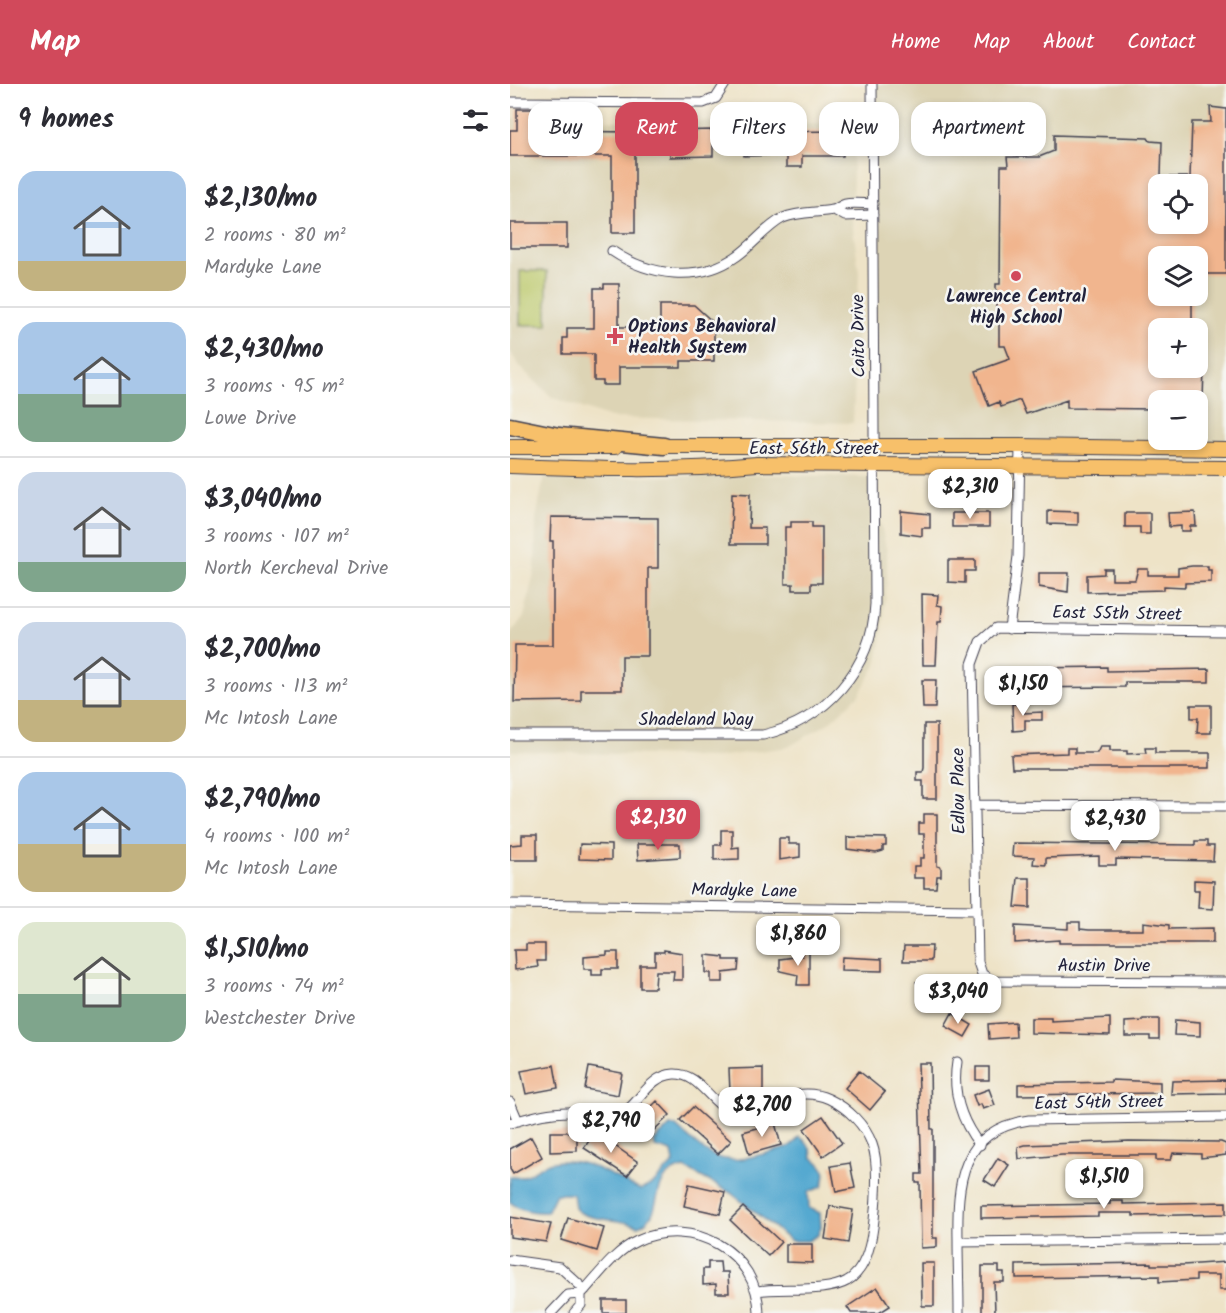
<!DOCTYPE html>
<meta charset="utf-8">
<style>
body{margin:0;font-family:Kalam,sans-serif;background:#f7f7f7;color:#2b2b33;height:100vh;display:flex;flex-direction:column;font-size:22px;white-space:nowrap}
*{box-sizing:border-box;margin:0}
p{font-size:20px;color:#7c7c81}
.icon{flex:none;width:33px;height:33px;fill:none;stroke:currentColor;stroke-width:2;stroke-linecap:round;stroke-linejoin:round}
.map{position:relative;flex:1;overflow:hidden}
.panel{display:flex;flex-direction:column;background:#fff;width:510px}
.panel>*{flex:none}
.guide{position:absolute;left:18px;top:18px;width:570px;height:54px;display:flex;gap:12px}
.fabs{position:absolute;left:638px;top:90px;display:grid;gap:12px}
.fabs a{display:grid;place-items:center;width:60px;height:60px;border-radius:12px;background:#fff;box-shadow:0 3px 9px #0003;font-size:30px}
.price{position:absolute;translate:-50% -51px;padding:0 14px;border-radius:12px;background:#fff;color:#222;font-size:20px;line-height:39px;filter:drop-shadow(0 2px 3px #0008)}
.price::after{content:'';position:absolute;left:50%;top:36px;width:18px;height:14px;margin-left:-9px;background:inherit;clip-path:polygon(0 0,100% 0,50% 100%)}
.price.on{background:#d1495b;color:#fff}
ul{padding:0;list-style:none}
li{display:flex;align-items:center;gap:18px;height:150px;padding:0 18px}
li+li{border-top:2px solid #e1e1e2}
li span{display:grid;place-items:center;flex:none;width:168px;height:120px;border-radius:18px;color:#555}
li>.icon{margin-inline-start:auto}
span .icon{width:72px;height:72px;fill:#fffc;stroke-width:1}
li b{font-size:26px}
h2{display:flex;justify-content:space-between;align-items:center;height:72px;padding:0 18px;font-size:26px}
.chip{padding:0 21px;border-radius:18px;background:#fff;box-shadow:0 3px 9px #0003;font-size:21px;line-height:54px}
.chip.on{background:#d1495b;color:#fff}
header{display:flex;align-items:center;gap:36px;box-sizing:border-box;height:84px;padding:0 30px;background:#d1495b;color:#fff}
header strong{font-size:28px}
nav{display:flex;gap:33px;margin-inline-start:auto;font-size:21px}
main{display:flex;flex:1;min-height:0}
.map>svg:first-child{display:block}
.built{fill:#ddd4b5;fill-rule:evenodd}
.green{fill:#bbc869;stroke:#6e7552;stroke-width:1.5}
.water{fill:#54a9d0;stroke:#3b6686;stroke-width:1.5}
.building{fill:#f1b58e;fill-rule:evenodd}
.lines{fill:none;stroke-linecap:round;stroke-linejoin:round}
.minor-casing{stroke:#413f50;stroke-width:11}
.primary-casing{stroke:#413f50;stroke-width:16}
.motorway-casing{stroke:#413f50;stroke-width:19}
.minor{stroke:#fff;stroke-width:9}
.primary{stroke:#f7c06b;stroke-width:14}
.motorway{stroke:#f7c06b;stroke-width:16}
.poi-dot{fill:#d1495b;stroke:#f6f6f2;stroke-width:2}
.labels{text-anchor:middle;stroke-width:5;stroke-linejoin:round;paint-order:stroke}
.poi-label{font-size:18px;font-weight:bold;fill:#22223b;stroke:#f6f6f2}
.street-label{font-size:18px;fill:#22223b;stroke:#f6f6f2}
</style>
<header>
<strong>Map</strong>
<nav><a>Home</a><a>Map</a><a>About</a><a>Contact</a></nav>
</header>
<main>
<section class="panel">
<h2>9 homes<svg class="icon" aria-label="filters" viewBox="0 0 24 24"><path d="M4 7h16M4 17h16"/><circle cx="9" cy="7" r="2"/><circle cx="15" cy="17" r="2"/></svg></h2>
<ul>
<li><span style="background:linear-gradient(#a9c7e8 75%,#c2b280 0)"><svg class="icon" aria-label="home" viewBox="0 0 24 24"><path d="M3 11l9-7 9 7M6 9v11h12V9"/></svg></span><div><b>$2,130/mo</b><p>2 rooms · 80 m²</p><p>Mardyke Lane</p></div></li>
<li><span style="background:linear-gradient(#a9c7e8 60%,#7fa58c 0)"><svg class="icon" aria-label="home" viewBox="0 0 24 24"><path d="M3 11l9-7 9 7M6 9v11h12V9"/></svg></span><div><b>$2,430/mo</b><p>3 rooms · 95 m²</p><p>Lowe Drive</p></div></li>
<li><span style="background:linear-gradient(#c9d6e8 75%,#7fa58c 0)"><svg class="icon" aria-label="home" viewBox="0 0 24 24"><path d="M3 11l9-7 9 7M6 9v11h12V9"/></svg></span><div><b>$3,040/mo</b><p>3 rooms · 107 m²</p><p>North Kercheval Drive</p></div></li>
<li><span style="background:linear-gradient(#c9d6e8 65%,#c2b280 0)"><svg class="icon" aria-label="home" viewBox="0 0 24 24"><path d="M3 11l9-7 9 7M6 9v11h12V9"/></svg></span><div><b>$2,700/mo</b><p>3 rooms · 113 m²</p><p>Mc Intosh Lane</p></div></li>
<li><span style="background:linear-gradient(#a9c7e8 60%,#c2b280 0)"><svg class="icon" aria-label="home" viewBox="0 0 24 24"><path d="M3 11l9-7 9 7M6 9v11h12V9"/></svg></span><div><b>$2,790/mo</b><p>4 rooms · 100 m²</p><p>Mc Intosh Lane</p></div></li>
<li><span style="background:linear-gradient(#dfe7d0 60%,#7fa58c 0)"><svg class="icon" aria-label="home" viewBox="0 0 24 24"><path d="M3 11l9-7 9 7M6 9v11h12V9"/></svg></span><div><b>$1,510/mo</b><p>3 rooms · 74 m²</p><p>Westchester Drive</p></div></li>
</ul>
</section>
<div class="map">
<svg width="716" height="1229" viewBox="0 0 716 1229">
<rect width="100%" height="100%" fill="#f6f6f2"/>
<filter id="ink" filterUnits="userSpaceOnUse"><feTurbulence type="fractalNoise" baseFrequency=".0167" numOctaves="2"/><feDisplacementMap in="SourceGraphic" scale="12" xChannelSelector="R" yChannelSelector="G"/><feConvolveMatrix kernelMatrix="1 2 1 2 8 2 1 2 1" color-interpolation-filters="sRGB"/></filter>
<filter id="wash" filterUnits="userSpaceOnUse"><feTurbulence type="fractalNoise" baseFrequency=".008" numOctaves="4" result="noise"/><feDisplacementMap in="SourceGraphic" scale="24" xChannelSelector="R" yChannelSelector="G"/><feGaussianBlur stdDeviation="1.35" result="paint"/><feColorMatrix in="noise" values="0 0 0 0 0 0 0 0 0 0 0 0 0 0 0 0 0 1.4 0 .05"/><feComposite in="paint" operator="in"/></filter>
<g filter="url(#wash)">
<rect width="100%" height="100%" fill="#eee3c7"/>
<path class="built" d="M362 0H716V365L365 362ZM648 100H687V140H648ZM648 172H687V212H648ZM648 244H687V284H648ZM648 316H687V356H648Z
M0 35 344 40 342 136 349 189 343 339 100 334 42 313 11 284 0 268Z
M265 391 360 393 377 468V494L373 546 366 581 348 612 317 640 278 663 207 673 0 667V550L14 533 25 484 26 435 34 394Z"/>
<path class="green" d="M10 187H37V241H10Z"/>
<path class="water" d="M160 1042H166C205 1078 210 1082 261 1068 272 1065 282 1064 289 1053 296 1056 302 1065 302 1073 314 1082 318 1087 312 1103L298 1108 299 1124 310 1129 311 1143 308 1151 298 1157H281L221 1109 175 1084C135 1090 158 1132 128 1142 109 1133 75 1138 65 1124L63 1110H46L37 1128C25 1129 9 1126 0 1118V1092C15 1099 28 1080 43 1078 76 1072 102 1093 131 1106L144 1099 164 1078 162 1068 145 1063 144 1057Z"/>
<g id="blocks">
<path class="building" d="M700 23 716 25V190H687V172H648V212H682V244H648V284H694L693 316H648L646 325 557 324V316L516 330 510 316 491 323 489 318 479 322 466 287 500 275 495 262H489V224L486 223V200H490L491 82H498L497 73H529L544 67V51L638 54 640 57 652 58 651 93H680L682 38H701ZM648 100H687V140H648Z
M7 25H37V47L125 48V149H102V72H0V46H7Z
M131 25 156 26V34H131Z
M203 46V72L160 73V47Z
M333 47V72H292V83H276V71L234 72 233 48Z
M0 139H57V164H0Z
M94 200H109V243H150V221H184L204 239V277H171V283H109V301H93V297H84V270H53V254H57V244H84V204H94Z
M222 409 240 410 239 444H255V460H221Z
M391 427 420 430V444H412V452L391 449Z
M538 427 568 428V441L538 440Z
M685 428 686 442H680V447H671V442L659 443 658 429Z
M442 429H479V443H442Z
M615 429H640V450H630V443H615Z
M41 433 148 434V484H138V572H112V606H71V617L4 618 5 561H43V457H40Z
M281 438H302V443H312V499H301V506H283V500H275V443H281Z
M438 476H465V487H455V499L438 498Z
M682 482H698V486H701V498L675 499V503L654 502V506L577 508V491L594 490V485H602V496H625L628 485H638V491H668V484Z
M529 489H559L558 508 529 503Z
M412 510 428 511 427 521 432 522 431 538H428L426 581H413Z
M597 583V587L699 585V598H615V603L500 604V590H519V584Z
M412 596H426L425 624H413Z
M502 620H514V629L532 628V636H515V646L503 647Z
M681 621H701V649H687L688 634H681Z
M414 640H427V715H413V697H407V688H413L414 684Z
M590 663H600V667H617V670L636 669 635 664H645V669H700V684H502L501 671 557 669V664H565V669H587Z
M414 730H427V782L431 783V792H427L426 804H414V794H404V782H410V774H414V750H409V739H414Z
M211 746H222V764L229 763V775L204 776V761H211Z
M12 751H27V776H0V761L12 760Z
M337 753 376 754V762H373V767L366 769 337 765Z
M269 754H279V760H290V773L269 776Z
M685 757H697V762H704L703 777 606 775V781H589V772L536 774V781L523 780 524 773 502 772 503 759 685 761Z
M70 760 101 761V776L69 775Z
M127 760H170V773L128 776Z
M508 794H520V824L505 823Z
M684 796 704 797 703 825 688 824 689 806H684Z
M558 838H570V845L579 846H633V838L659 841V845L703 844V859H549V856L505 859V842L558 845Z
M16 860H35V877H27L28 883 5 886 4 866H16Z
M394 862H422L421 877H393Z
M154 866 172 869V896H163L164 887H146L145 904H130V881H145V868H154Z
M292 866 299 867V901H287L288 891 270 887V875L292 872Z
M97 868H108V885H92V891H82V885H74V873L97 871Z
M196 871 214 873V876H229L228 887 213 889V898H201V889H196Z
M332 873 372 875V887L331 886Z
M422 893 428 919 415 924 406 898Z
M442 929 462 941 455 953 435 942Z
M521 934H541V937L600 934V951L521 949Z
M633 935H649V955H640V952H615V938L633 937Z
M665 936 690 938V952L664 951Z
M505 938 506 953 479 955 478 940Z
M408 979H420L421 1045H423V1154H427V1163L411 1164 410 1099H406V1090H412Z
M44 981 48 1004 16 1010 11 987Z
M79 983 112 989 108 1011 75 1005Z
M466 983H479V996H466Z
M253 984V1007L220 1008 219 985Z
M349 987 375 1008 360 1026 335 1004Z
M601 996 650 998V1009L508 1011V1000L601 998Z
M716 996V1009L661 1010 662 997Z
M479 1005 485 1021 473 1025 471 1020 467 1022 463 1011Z
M147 1017 160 1031 141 1049 128 1036Z
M183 1023 221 1057 208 1070 170 1036Z
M313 1032 332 1059 313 1072 294 1045Z
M265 1039 271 1061 239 1070 233 1048Z
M40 1048H67V1067L40 1068Z
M85 1048 128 1078 117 1092 74 1064Z
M21 1053 32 1073 3 1090 0 1085V1065Z
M619 1057 711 1058 716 1060V1071L691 1074V1070L663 1069 661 1076H646V1071H552L509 1075 508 1063 515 1061Z
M488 1074 499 1081 485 1103 474 1096Z
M340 1079 345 1104 326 1108 321 1082Z
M179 1100 215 1108 210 1130 174 1122Z
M600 1117H613V1120L716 1118V1130L623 1132V1129H588V1132L471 1134V1122L600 1120Z
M320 1122 343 1126 338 1159 315 1155Z
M233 1123 271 1158 258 1172 220 1136Z
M0 1133 41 1140 36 1158 0 1153Z
M58 1134 94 1144 87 1167 51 1156Z
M276 1160H302V1179L276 1178Z
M198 1178H210L211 1188H218L219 1209H206V1200L193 1201V1185H198Z
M716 1178V1206H709V1191H686V1196L649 1198V1192L506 1194V1181L641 1179V1181H673Z
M411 1179H424V1222H412Z
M472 1182H489V1188H494V1198H484L485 1229H472Z
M367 1203 380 1222 369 1229H341L337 1223Z
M93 1216H116V1229H93Z"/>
</g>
</g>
<g filter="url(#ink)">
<use href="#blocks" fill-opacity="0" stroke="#413f50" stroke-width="1.5"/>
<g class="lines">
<g class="minor-casing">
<path id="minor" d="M0 18 193 19 206 14 215 0
M324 126 335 132 363 131
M102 167C139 192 189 199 227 172 243 161 256 143 273 134 289 127 307 129 323 126 327 125 331 121 335 120 343 118 354 120 363 120
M499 545 508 472 510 362
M716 547 486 544 470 558 462 580 468 878 472 890 483 897 716 898
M0 651H253C316 636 362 585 365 520L362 0
M465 721 716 722
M0 820 467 826
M447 978C442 1008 451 1037 470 1061
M0 1018 8 1037
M0 1039C21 1033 41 1027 62 1028 76 1030 94 1038 107 1032 130 1023 136 992 164 990 191 989 200 1022 224 1028 257 1037 277 996 319 1015 338 1024 355 1041 362 1060 371 1083 365 1150 356 1173 352 1183 346 1192 337 1197 317 1209 271 1203 247 1207
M448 1158 716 1155
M0 1176 50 1183 75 1206
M41 1229 58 1211 71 1210C87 1193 105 1167 127 1157 182 1132 248 1167 249 1229
M64 1229 71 1221V1210
M449 1229C449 1204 448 1180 448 1155 447 1099 450 1046 519 1036L716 1033"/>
</g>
<g class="primary-casing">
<path id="primary" d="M145 362H510L716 365
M0 363H105
M0 382C82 385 165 388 247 380L716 384"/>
</g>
<g class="motorway-casing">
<path id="motorway" d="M0 342 49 352 154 362"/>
</g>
<use href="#minor" class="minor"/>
<use href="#primary" class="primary"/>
<use href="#motorway" class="motorway"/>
</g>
</g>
<g class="poi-dot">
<circle cx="506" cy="192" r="6"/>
<path d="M102 243h6v6h6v6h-6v6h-6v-6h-6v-6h6z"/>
</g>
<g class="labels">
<g class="poi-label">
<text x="506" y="218">Lawrence Central<tspan x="506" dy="21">High School</tspan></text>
<text x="118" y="248" text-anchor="start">Options Behavioral<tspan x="118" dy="21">Health System</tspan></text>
</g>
<g class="street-label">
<text transform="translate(348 252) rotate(-91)" y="6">Caito Drive</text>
<text x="304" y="370">East 56th Street</text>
<text transform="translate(607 529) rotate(1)" y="6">East 55th Street</text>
<text x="186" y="641">Shadeland Way</text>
<text transform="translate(448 707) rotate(-91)" y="6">Edlou Place</text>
<text transform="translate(234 806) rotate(1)" y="6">Mardyke Lane</text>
<text x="594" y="887">Austin Drive</text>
<text transform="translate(589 1018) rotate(-1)" y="6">East 54th Street</text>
</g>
</g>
</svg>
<div class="fabs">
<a><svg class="icon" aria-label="locate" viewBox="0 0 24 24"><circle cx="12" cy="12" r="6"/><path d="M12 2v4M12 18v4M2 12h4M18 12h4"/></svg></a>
<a><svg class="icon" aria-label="layers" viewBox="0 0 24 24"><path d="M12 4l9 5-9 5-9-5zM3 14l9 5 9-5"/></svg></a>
<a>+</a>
<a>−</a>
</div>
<b class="price" style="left:460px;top:436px">$2,310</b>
<b class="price" style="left:513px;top:633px">$1,150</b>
<b class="price on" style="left:148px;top:767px">$2,130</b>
<b class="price" style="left:605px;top:768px">$2,430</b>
<b class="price" style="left:288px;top:883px">$1,860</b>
<b class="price" style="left:448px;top:941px">$3,040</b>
<b class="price" style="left:252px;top:1054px">$2,700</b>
<b class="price" style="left:101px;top:1070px">$2,790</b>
<b class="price" style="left:594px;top:1126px">$1,510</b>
<div class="guide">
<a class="chip">Buy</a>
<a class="chip on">Rent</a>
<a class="chip">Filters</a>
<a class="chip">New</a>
<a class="chip">Apartment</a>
</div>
</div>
</main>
